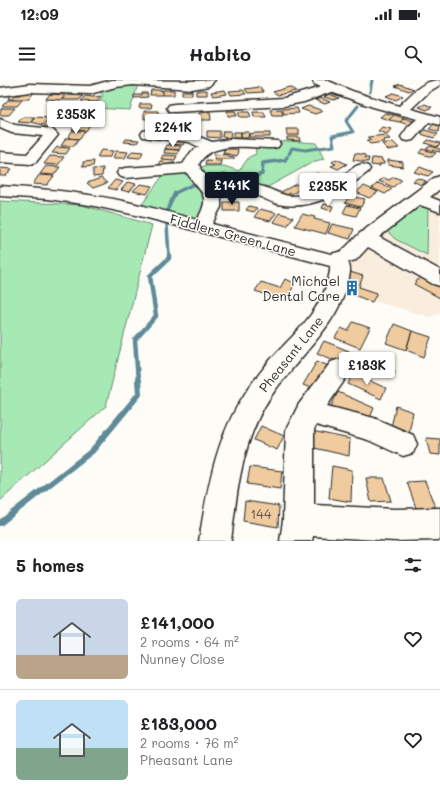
<!DOCTYPE html>
<meta charset="utf-8">
<style>
body{margin:0;font-family:Mali,sans-serif;background:#f2f2f2;color:#202124;height:100vh;display:flex;flex-direction:column;font-size:15px;white-space:nowrap}
*{box-sizing:border-box;margin:0}
p{font-size:13px;color:#757577}
.icon{flex:none;width:22px;height:22px;fill:none;stroke:currentColor;stroke-width:2;stroke-linecap:round;stroke-linejoin:round}
.map{position:relative;height:461px;overflow:hidden}
.panel{display:flex;flex-direction:column;background:#fff;flex:1}
.panel>*{flex:none}
.price{position:absolute;translate:-50% -34px;padding:0 9px;border-radius:4px;background:#fff;color:#222;font-size:13px;line-height:26px;filter:drop-shadow(0 1px 2px #0008)}
.price::after{content:'';position:absolute;left:50%;top:24px;width:12px;height:9px;margin-left:-6px;background:inherit;clip-path:polygon(0 0,100% 0,50% 100%)}
.price.active{background:#111827;color:#fff}
ul{padding:0;list-style:none}
li{display:flex;align-items:center;gap:12px;height:100px;padding:0 16px}
li+li{border-top:1px solid #e0e0e0}
li span{display:grid;place-items:center;flex:none;width:112px;height:80px;border-radius:6px;color:#555}
li>.icon{margin-inline-start:auto}
span .icon{width:48px;height:48px;fill:#fffc;stroke-width:1}
li b{font-size:17px}
h2{display:flex;justify-content:space-between;align-items:center;height:48px;padding:0 16px;font-size:17px}
.status{display:flex;justify-content:space-between;align-items:center;height:28px;padding:0 20px;background:#fff;direction:ltr}
.status svg{height:11px;fill:currentColor}
header{display:flex;justify-content:space-between;align-items:center;height:52px;padding:0 16px;background:#fff;font-size:18px;font-weight:700}
.map>svg:first-child{display:block}
.built{fill:#f9eddd}
.green{fill:#a6e9b4;stroke:#688a70}
.lines{fill:none;stroke-linecap:round;stroke-linejoin:round}
.stream-far3{stroke:#5e8a98;stroke-width:3}
.stream-far2{stroke:#5e8a98;stroke-width:3.5}
.stream-far1{stroke:#5e8a98;stroke-width:4.5}
.stream{stroke:#5e8a98;stroke-width:6}
.building{fill:#efcb9f;stroke:#2b2b2b}
.minor-casing{stroke:#2b2b2b;stroke-width:3}
.minor{fill:#fdfcf7;fill-rule:evenodd}
.labels{text-anchor:middle;stroke-width:3;stroke-linejoin:round;paint-order:stroke}
.street-label{font-size:13px;fill:#2b2b2b;stroke:#fdfcf7}
.poi-label{font-size:13px;fill:#2b2b2b;stroke:#fdfcf7;text-anchor:end}
.near-number-label{font-size:13px;fill:#5c5348}
</style>
<div class="status"><b>12:09</b><svg viewBox="0 0 49 12"><path d="M0 12V9h3v3zM5 12V6h3v6zM10 12V3h3v9zM15 12V0h3v12zM26 1h20v11H26zM47 4h2v5h-2z"/></svg></div>
<header><svg class="icon" aria-label="menu" viewBox="0 0 24 24"><path d="M4 6h16M4 12h16M4 18h16"/></svg>Habito<svg class="icon" aria-label="search" viewBox="0 0 24 24"><circle cx="10" cy="10" r="6"/><path d="M15 15l6 6"/></svg></header>
<div class="map">
<svg width="440" height="461" viewBox="0 0 440 461">
<rect width="100%" height="100%" fill="#fdfcf7"/>
<filter id="ink" filterUnits="userSpaceOnUse"><feTurbulence type="fractalNoise" baseFrequency=".025" numOctaves="2"/><feDisplacementMap in="SourceGraphic" scale="8" xChannelSelector="R" yChannelSelector="G"/><feConvolveMatrix kernelMatrix="1 2 1 2 8 2 1 2 1" color-interpolation-filters="sRGB"/></filter>
<g filter="url(#ink)">
<path class="built" d="M426 112 440 114V233L430 237 336 210 340 188Z"/>
<path class="green" d="M139 1 130 30 95 28 103 16 98 9Z
M288 61 316 63 324 79 315 81 266 108 213 113 201 147 138 130 166 91 208 86H224L239 91 249 77 256 74 255 64H269Z
M0 121 82 125 152 145 106 326 0 421Z
M414 126 428 128 427 175 395 159 386 150Z"/>
<g class="lines">
<path class="stream-far3" d="M370 12 372 0
M289 74 292 68 305 70 334 66 332 56 353 52 346 41 358 26"/>
<path class="stream-far2" d="M213 99 224 95 245 100 262 94 263 83 285 80 287 77
M167 131 175 113 196 103
M167 145 169 176"/>
<path class="stream-far1" d="M138 301 135 260 156 236 150 196 169 178V175"/>
<path class="stream" d="M0 443 92 371 139 314 138 300"/>
</g>
<path class="building" d="M400 4 414 9 409 11 395 6Z
M260 7 264 12 248 13 245 9Z
M289 7 296 11 278 15 273 12Z
M151 10H162V15H150Z
M163 10H174V15H163Z
M201 10H207V15H196V11Z
M225 10 227 14 213 16 211 12Z
M243 10 246 14 231 15 229 11Z
M182 11H192V15H182Z
M23 12H34L29 19H8L10 15H20Z
M142 13H147L148 17 134 18V15H142Z
M393 13 403 16 396 20 386 16Z
M50 14 65 15 61 20 46 19Z
M329 14 339 18 333 20 324 17Z
M67 15 83 16 79 20H63Z
M85 16 93 17 101 16 97 22 81 21Z
M321 18 330 22 325 24 315 20Z
M8 20H22L17 26H2Z
M140 24H152L151 28H139Z
M425 24 432 27 427 30 419 27Z
M52 25 63 26 59 31 47 30Z
M308 26 315 28 323 31 315 34 301 29Z
M2 28H15L9 35H0V31Z
M90 28H101L98 34 86 33Z
M297 28 299 33 284 34 282 29Z
M281 29 283 35H272L270 30Z
M144 31H158V38L144 39Z
M227 31H235L237 36H228Z
M210 32 211 40H199V33Z
M238 32H249L251 37H240Z
M253 32H264L266 37H254Z
M385 33 394 35 389 40 380 37Z
M84 35 96 36 92 42 79 41Z
M394 35 404 38 400 42 389 40Z
M23 37H35L30 43 18 42Z
M36 37 49 38 43 45 31 42Z
M404 38 413 41 409 45 400 42Z
M49 41 62 42 58 47H43Z
M79 42 91 43 86 51 72 50Z
M434 44 440 46 439 52 429 49Z
M382 47 391 49 387 54 378 51Z
M286 49H299V55H287Z
M425 50 438 54 434 58 421 54Z
M72 51H85L80 59 68 58Z
M207 51H220V58L207 57Z
M223 51H231L230 58 222 57Z
M234 52H241V58H234Z
M241 52H249L248 58H241Z
M256 53H270V57H249V54Z
M385 55 390 59 383 60 384 62 370 64 367 61 371 60 368 57Z
M287 57H299L300 61 287 60Z
M66 58 79 59 74 66H61Z
M126 59 139 60 137 63 124 62Z
M170 60 177 61H185L183 65 169 64Z
M428 60 440 63V64L437 67 425 63Z
M393 62 399 68 388 70 382 64Z
M167 65 181 66 179 70 165 69Z
M430 66 440 69V72L426 69Z
M57 67 70 68 66 74 52 73Z
M165 69 179 70 178 74 164 73Z
M224 69H238L237 76 223 73Z
M422 69 436 73 432 77 419 73Z
M101 70 113 71 110 77H97Z
M116 71 128 72 125 78H113Z
M132 71 143 72 140 78 128 77Z
M355 73 365 75V78H369L368 82 353 80Z
M215 74 228 75V76L234 77V79H214Z
M163 75 177 76 175 80 161 79Z
M50 76 64 77 58 85 44 84Z
M372 78 382 79V81L384 82V84H380V86L371 85Z
M336 79 347 84 338 89 331 86 336 84 332 82Z
M206 80 221 81 220 85H205Z
M388 80 403 82V87L388 85Z
M94 81 93 86 83 87V82Z
M160 81 175 82 173 86 158 85Z
M46 86 60 87 54 95 40 94Z
M420 87 433 92 428 96 414 92Z
M0 88 12 89 6 96H0Z
M103 88 102 96 93 97V89Z
M317 93 329 98 324 101 312 96Z
M39 95 54 96 47 105 33 104Z
M312 96 324 101 318 104 306 99Z
M394 97 402 100 393 107 379 101 384 98 389 100Z
M101 98 107 103 93 108 87 103Z
M418 98 426 101 421 105 413 101Z
M115 100 123 102 116 110 108 108Z
M128 102 136 104 129 112 121 110Z
M308 103 319 109 313 112 302 107Z
M378 103 392 109 385 114 372 108Z
M140 104 152 106 147 114 133 111Z
M296 104 303 107 292 114 290 113 285 116 279 113Z
M364 106 378 112 369 118 356 112Z
M349 116 365 119 361 127 345 123Z
M224 122H239V131H224Z
M324 124 333 126 331 131 322 128Z
M347 125 360 128 356 136 343 133Z
M249 126 257 128 254 132 246 130Z
M260 129 276 133 270 141 254 137Z
M279 133 293 137 287 146 273 142Z
M302 134 315 137 314 139 330 143 326 154 295 146Z
M332 144 354 149 350 159 328 153Z
M350 192 363 196 359 207 377 213 372 222 341 210Z
M422 195 440 206V218L414 204Z
M285 199 295 203 286 221 255 211 261 202 280 208Z
M353 242 370 248 360 268 335 258 341 248 348 251Z
M394 244 412 251 406 270 386 263Z
M412 251 431 257 424 277 406 270Z
M324 261 349 271 342 283 317 273Z
M365 279 395 291 392 298 361 285Z
M317 281 331 287 318 311 303 305Z
M354 294 386 308 381 319 348 304Z
M338 312 374 328 368 343 331 326Z
M396 326 413 332 408 358 390 351Z
M261 346 284 356 277 370 254 360Z
M312 351 350 359 349 376 310 367Z
M426 358 440 359V375L430 374Z
M332 386 352 390 351 422 329 418Z
M250 387 282 391 280 409 247 404Z
M366 398H384L391 421 371 422Z
M425 401 435 427 416 428 407 402Z
M245 421 279 426 278 447 243 441Z"/>
<g class="lines">
<g class="minor-casing">
<path id="minor" d="M112 0 192 1 215 0 209 6 192 9 133 5 116 7 90 14 30 12 0 16V8L30 4 90 6Z
M313 0H326L352 11 399 26C411 15 422 0 440 0V5L430 11 411 29 440 37V45L429 42 413 60 408 61 403 60 401 57 408 47 417 39 373 27 331 12 304 22 284 26 174 32 169 31 167 28 169 25 174 24 284 18 321 7 314 4Z
M0 39 15 45 52 49 58 55 36 82 31 84 0 82V72L27 74 43 56 12 53 0 48Z
M148 50 192 54 212 62 231 59 278 61 280 64 278 67 273 68C251 68 211 60 199 84L201 90 216 107C232 105 248 102 264 107 273 110 281 115 290 116 316 117 337 100 356 86L362 84 368 86 370 89 368 92C341 113 312 131 278 124 269 122 261 116 252 114 242 112 231 115 221 117V127L212 144 331 174 342 171 359 154 434 98 440 96V109L430 117 440 121V132L420 125 379 157 440 190V206L433 204 368 167 356 180 348 182C352 190 349 196 348 203 338 240 311 265 288 294 276 308 265 323 258 339 240 377 236 420 231 461H199C207 410 216 356 246 312 254 300 263 289 272 278 293 255 317 235 327 204 328 198 331 192 330 186L136 135 90 125 47 119 0 116V106C30 108 59 110 89 115 125 120 161 130 197 140 212 114 201 114 187 93L125 98 119 96 117 93 119 90 125 88 183 84 191 72 199 67 189 62 143 57 141 54 143 51Z
M340 279 349 282 352 289 327 326 374 338 413 355 417 364 413 373 403 376 368 360 316 345 314 350V425L395 429 440 428V460L395 461 313 456 312 461H280L283 440 286 350 299 324 331 282Z"/>
</g>
<use href="#minor" class="minor"/>
</g>
</g>
<defs>
<g id="building-bare" transform="scale(1.2)"><path d="M-4-6H4V6H1V3H-1V6H-4ZM-2.5-4.3h1.7v1.8h-1.7ZM.8-4.3h1.7v1.8H.8ZM-2.5-1h1.7V.8h-1.7ZM.8-1h1.7V.8H.8Z" fill="#1f6fb2" stroke="#fdfcf7" stroke-width="2.5" paint-order="stroke"/></g>
</defs>
<g fill-rule="evenodd">
<use href="#building-bare" x="352" y="208"/>
</g>
<g class="labels">
<g class="street-label">
<text transform="translate(233 155) rotate(15)" y="5">Fiddlers Green Lane</text>
<text transform="translate(291 274) rotate(-51)" y="5">Pheasant Lane</text>
</g>
<g class="poi-label">
<text x="340" y="206">Michael<tspan x="340" dy="15">Dental Care</tspan></text>
</g>
<g class="near-number-label">
<text x="261" y="439">144</text>
</g>
</g>
</svg>
<b class="price" style="left:76px;top:55px">£353K</b>
<b class="price" style="left:173px;top:68px">£241K</b>
<b class="price active" style="left:232px;top:126px">£141K</b>
<b class="price" style="left:328px;top:127px">£235K</b>
<b class="price" style="left:367px;top:306px">£183K</b>
</div>
<section class="panel">
<h2>5 homes<svg class="icon" aria-label="filters" viewBox="0 0 24 24"><path d="M4 7h16M4 17h16"/><circle cx="9" cy="7" r="2"/><circle cx="15" cy="17" r="2"/></svg></h2>
<ul>
<li><span style="background:linear-gradient(#c9d6e8 70%,#b9a48a 0)"><svg class="icon" aria-label="home" viewBox="0 0 24 24"><path d="M3 11l9-7 9 7M6 9v11h12V9"/></svg></span><div><b>£141,000</b><p>2 rooms · 64 m²</p><p>Nunney Close</p></div><svg class="icon" aria-label="heart" viewBox="0 0 24 24"><path d="M12 20l-8-8c-3-5 5-10 8-4 3-6 11-1 8 4z"/></svg></li>
<li><span style="background:linear-gradient(#bfe0f5 60%,#7fa58c 0)"><svg class="icon" aria-label="home" viewBox="0 0 24 24"><path d="M3 11l9-7 9 7M6 9v11h12V9"/></svg></span><div><b>£183,000</b><p>2 rooms · 76 m²</p><p>Pheasant Lane</p></div><svg class="icon" aria-label="heart" viewBox="0 0 24 24"><path d="M12 20l-8-8c-3-5 5-10 8-4 3-6 11-1 8 4z"/></svg></li>
</ul>
</section>
